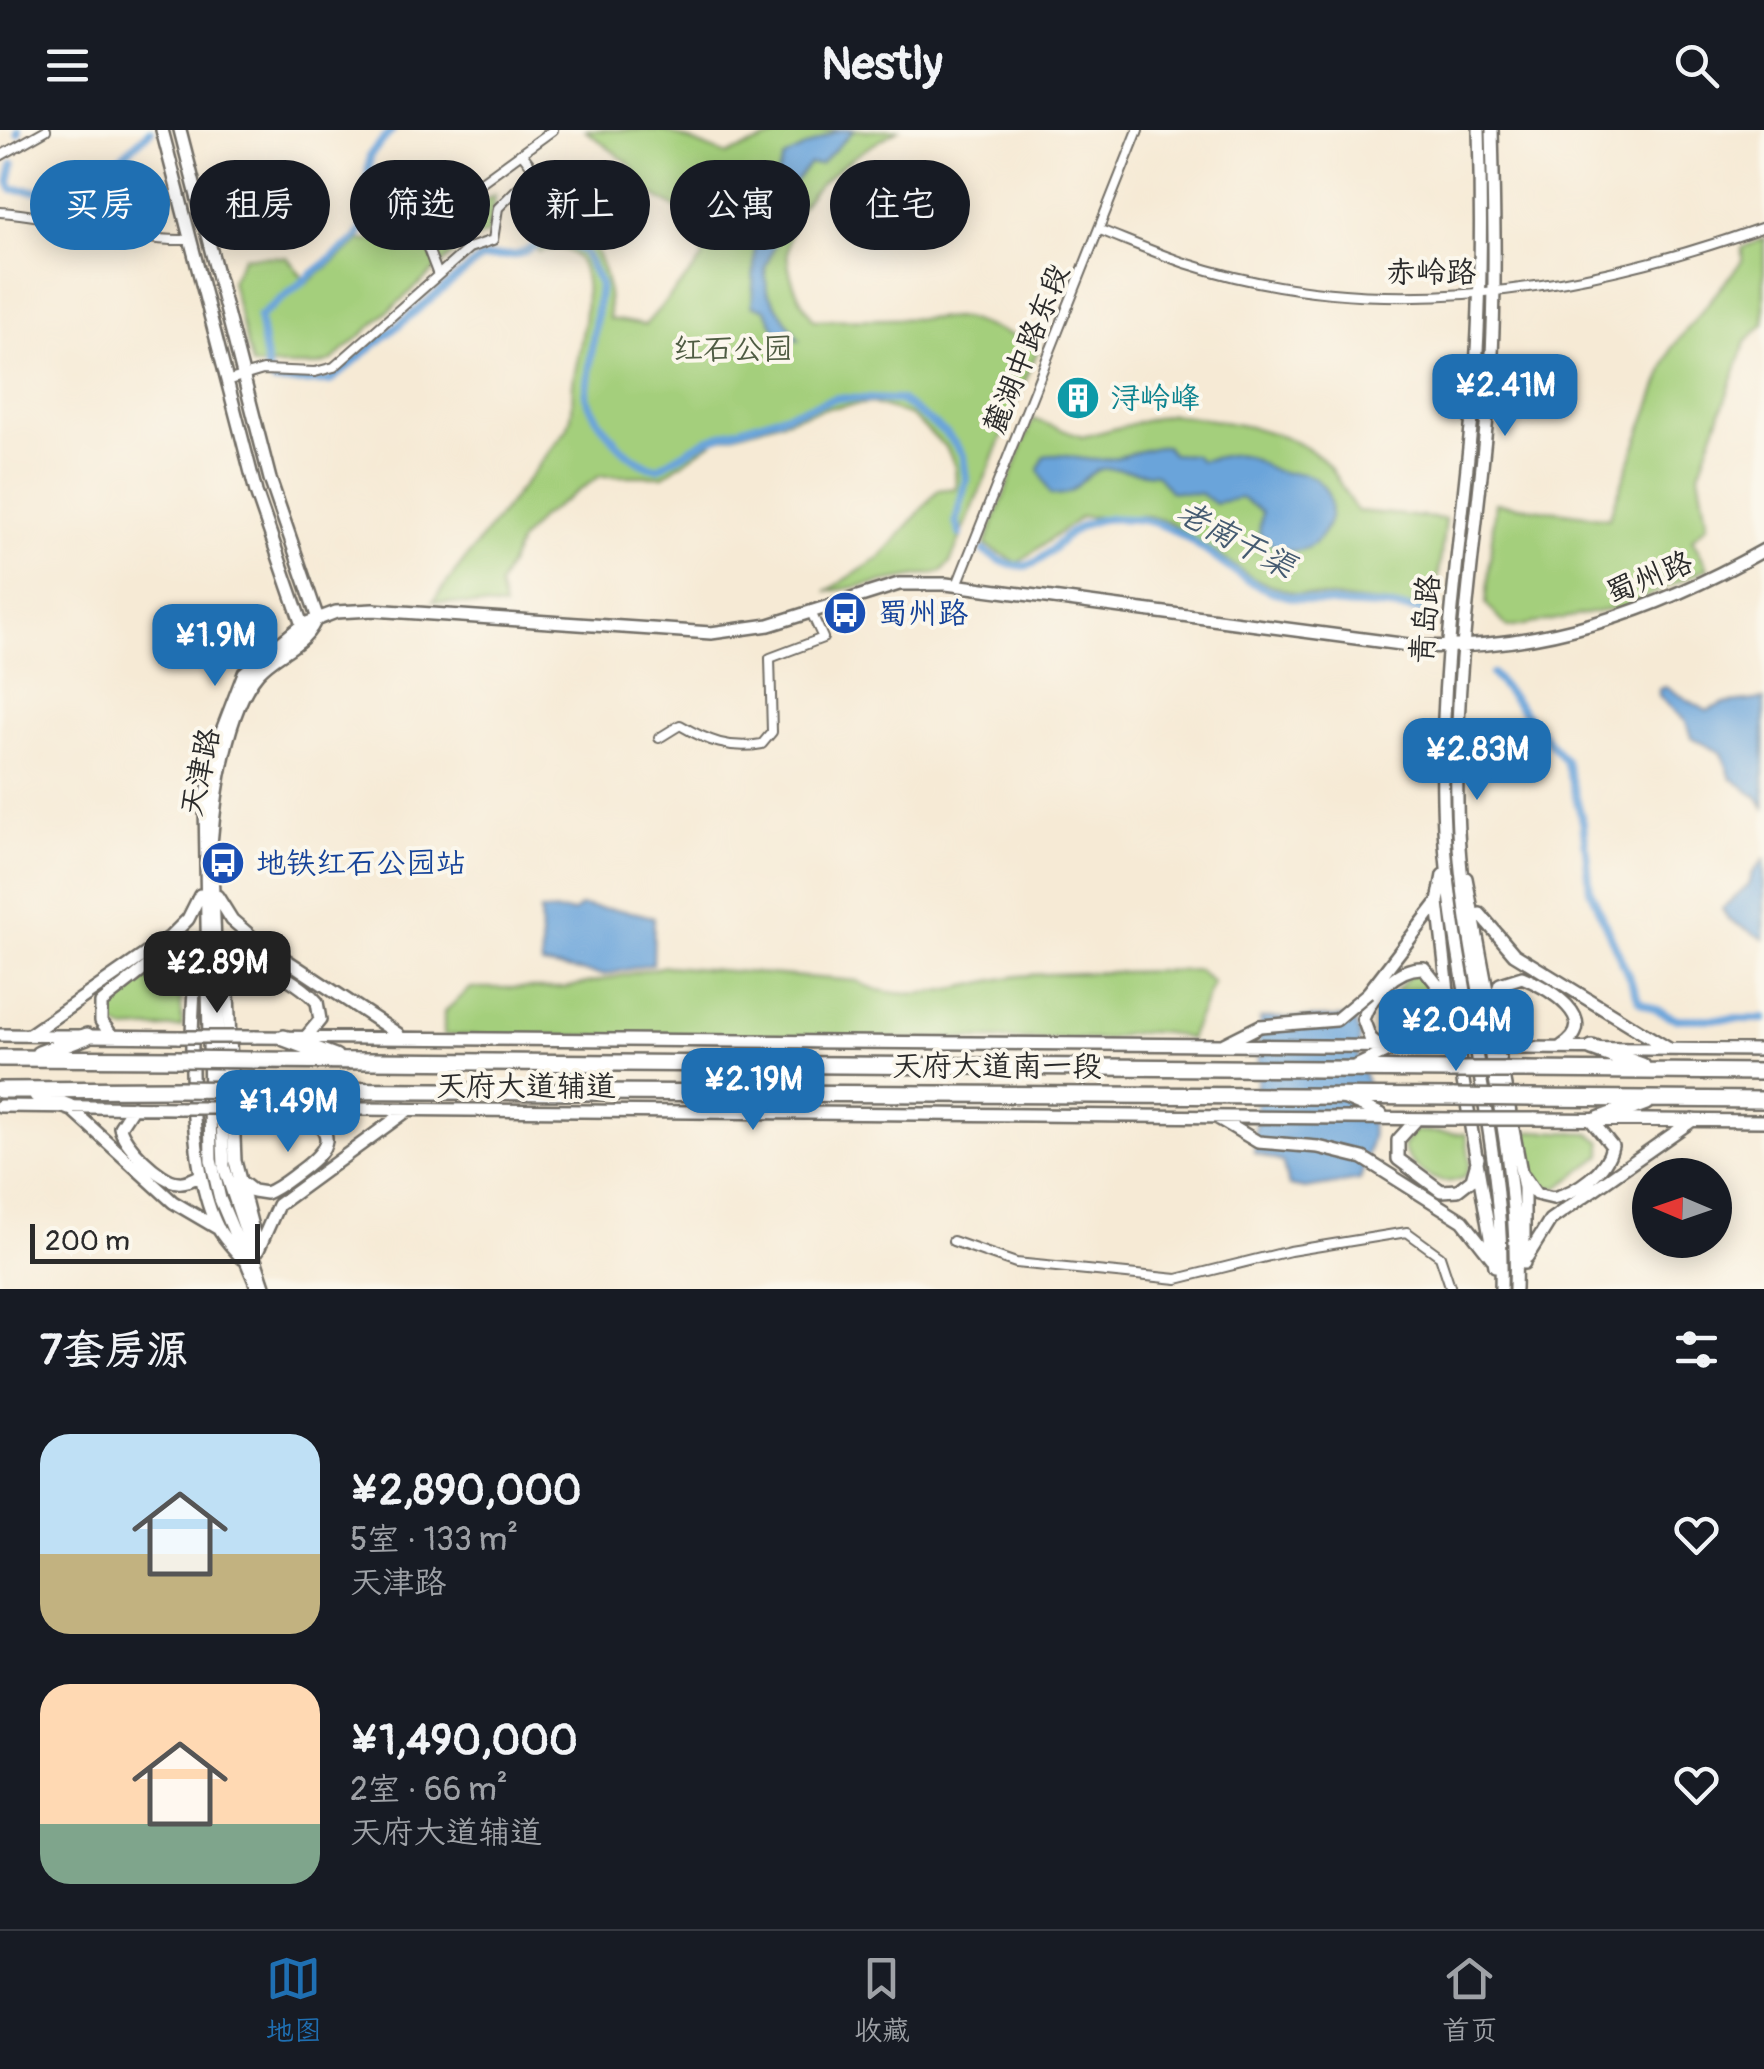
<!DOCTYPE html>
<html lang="zh">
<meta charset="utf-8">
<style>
body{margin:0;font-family:Pangolin,"LXGW WenKai TC",sans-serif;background:#20242c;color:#f1f3f6;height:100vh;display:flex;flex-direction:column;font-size:38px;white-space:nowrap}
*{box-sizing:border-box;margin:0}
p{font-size:32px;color:#9ea1a6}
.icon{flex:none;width:55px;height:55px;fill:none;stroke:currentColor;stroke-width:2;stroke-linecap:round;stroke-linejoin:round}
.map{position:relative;height:1159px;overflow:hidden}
.details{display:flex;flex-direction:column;background:#171b24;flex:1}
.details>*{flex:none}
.guide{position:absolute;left:30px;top:30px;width:1000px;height:90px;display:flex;gap:20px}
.needle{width:65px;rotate:272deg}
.fabs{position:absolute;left:1632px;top:1028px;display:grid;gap:20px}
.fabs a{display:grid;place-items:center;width:100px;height:100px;border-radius:50%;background:#171b24;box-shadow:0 5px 25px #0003;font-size:50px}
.scale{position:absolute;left:30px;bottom:25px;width:230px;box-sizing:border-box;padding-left:10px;border:5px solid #2b2b2b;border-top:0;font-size:28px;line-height:35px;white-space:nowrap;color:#2b2b2b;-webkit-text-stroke:8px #fbf7ec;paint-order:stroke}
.price{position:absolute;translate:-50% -85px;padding:0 22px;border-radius:20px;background:#1f6fb2;color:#fff;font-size:32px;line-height:65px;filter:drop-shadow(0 2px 5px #0008)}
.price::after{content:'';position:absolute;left:50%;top:60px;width:30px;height:22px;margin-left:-15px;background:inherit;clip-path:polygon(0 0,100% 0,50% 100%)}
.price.selected{background:#222;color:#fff}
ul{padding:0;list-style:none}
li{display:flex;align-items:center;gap:30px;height:250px;padding:0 40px}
li span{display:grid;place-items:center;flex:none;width:280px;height:200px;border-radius:30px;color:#555}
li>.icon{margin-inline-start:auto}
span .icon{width:120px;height:120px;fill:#fffc;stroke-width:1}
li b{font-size:42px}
h2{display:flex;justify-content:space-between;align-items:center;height:120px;padding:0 40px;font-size:42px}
.chip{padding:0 35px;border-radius:45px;background:#171b24;box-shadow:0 5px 25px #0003;font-size:35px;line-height:90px}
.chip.selected{background:#1f6fb2;color:#fff}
header{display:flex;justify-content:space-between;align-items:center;height:130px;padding:0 40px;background:#171b24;font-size:45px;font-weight:700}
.tab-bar{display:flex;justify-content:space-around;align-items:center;height:140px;border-top:2px solid #363941;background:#171b24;font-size:28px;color:#9ea1a6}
.tab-bar a{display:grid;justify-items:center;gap:5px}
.tab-bar .selected{color:#1f6fb2}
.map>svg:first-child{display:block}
.green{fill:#a4cf7b;stroke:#687d53;stroke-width:2.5}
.water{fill:#6ba4da;stroke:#4b6882;stroke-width:2.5}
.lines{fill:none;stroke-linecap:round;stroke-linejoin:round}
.canal{stroke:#6ba4da;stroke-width:8}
.street-casing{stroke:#726e66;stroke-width:12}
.secondary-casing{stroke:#726e66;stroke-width:16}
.highway-casing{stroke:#726e66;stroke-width:20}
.street{stroke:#fff;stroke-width:8}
.secondary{stroke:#fff;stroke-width:11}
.highway{stroke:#fff;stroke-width:15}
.secondary-bridge-casing{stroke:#726e66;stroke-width:16;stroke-linecap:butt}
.highway-bridge-casing{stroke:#726e66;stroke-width:20;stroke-linecap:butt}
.secondary-bridge{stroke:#fff;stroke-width:11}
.highway-bridge{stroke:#fff;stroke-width:15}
.labels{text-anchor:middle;stroke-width:8;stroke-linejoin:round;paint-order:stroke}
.street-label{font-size:30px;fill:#2b2b2b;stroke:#fbf7ec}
.park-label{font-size:30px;fill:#4f5c43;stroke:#fbf7ec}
.culture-label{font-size:30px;fill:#0d838f;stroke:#fbf7ec;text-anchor:start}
.transit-label{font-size:30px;fill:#164399;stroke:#fbf7ec;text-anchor:start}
.water-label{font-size:32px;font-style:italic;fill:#455b71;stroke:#fbf7ec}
</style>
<header><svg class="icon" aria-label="menu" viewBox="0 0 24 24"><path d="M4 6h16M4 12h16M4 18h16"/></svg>Nestly<svg class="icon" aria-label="search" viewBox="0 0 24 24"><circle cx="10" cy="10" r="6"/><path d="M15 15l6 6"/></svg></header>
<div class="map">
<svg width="1764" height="1159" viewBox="0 0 1764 1159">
<rect width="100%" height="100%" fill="#fbf7ec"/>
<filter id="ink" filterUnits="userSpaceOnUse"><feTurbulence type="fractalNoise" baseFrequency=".01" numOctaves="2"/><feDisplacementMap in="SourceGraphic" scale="20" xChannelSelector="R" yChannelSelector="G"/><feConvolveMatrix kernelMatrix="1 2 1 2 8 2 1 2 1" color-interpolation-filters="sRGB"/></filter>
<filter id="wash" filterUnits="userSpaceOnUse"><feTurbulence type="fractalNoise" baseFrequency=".0048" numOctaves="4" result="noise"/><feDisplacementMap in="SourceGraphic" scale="40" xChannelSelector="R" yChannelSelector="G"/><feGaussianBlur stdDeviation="2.25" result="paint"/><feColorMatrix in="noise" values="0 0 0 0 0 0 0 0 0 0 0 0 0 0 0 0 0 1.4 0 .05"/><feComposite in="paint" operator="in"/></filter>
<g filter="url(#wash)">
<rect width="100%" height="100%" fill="#f6ead5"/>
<path class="green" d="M585 0H663L726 25 792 0H898C823 42 745 98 814 190L963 188 1040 215 950 433 942 442 826 462 881 427 938 360 956 358 955 336 946 317 911 286 872 273 826 278 715 310 663 346H600L541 387 520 411 499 456 504 478 433 471 567 299C576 277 570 268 574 247 581 211 610 98 539 122L532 104C594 83 610 138 609 189L645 195 703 129 700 92 648 62 631 35Z
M495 65 489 103 468 111 332 231 315 236H252L231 151 244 126 287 127 307 153 360 111 386 110 436 95Z
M1764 108V194L1746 212 1699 343 1708 394 1692 409 1708 438 1625 477 1508 498 1486 474 1495 373 1609 388 1672 218 1742 131V118Z
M1171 284C1218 291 1284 297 1322 329 1336 341 1345 366 1357 381L1445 389 1435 479 1296 464 1254 449 1169 392 1148 386 1081 387 1018 433 985 415 1033 289 1082 307Z
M666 836 857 851C910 881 973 849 1029 845 1085 842 1141 842 1198 840L1213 853 1189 909C1163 899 1132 900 1106 910L444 905V882L471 858H564Z
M157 840H170L180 850 182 897 124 900 111 894C100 868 138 853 157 840Z
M1410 845H1422L1434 856 1439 887 1401 888 1396 881 1405 870 1396 861Z
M1413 1001 1466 1004 1470 1032 1466 1045C1445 1063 1410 1040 1403 1017Z
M1535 1001 1588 1003 1602 1012V1025L1558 1058H1540L1531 1046 1523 1004Z"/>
<path class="water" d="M838 0H854L821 34 809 35 783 66 772 93 776 112 765 138 767 162 799 210 779 207 765 179 752 176 755 119 750 102 720 97 700 63 707 45 734 58 739 73 753 70 752 63 775 50 784 28Z
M1165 316 1172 324 1194 325 1200 331C1244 321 1236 321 1274 340 1286 346 1301 340 1312 347 1359 374 1308 457 1259 403L1262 382 1241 368 1214 373 1201 364 1170 361 1156 344C1139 344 1112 335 1098 340 1077 348 1077 369 1050 364L1039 340 1044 326C1064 322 1080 331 1101 330 1122 329 1143 318 1165 316Z
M1666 557 1707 581 1722 574 1764 569V678L1757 666 1731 648 1722 623 1691 607 1686 592 1659 566V559Z
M1764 730V809L1728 789 1722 779 1749 755 1752 744Z
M581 776C606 780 631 779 654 788L653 834 603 845 542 835 540 781 574 782Z
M1353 887 1360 906 1358 928 1369 958 1372 1008 1360 1050 1305 1059 1289 1056 1282 1032 1254 1023 1260 888Z"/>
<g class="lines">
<path class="canal" d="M18 0V3
M392 0 370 25 362 99 357 108 259 187 268 244 275 252 330 251 481 128 517 125 546 111 564 110 584 122 600 155 586 267C596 292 629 335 658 338L706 310 836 268 900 270 947 304 963 325 966 349 956 392 960 404
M13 34 9 52 12 59 81 64 150 1
M984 421C1045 463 1044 406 1094 391 1106 387 1120 389 1132 389 1177 390 1210 428 1246 449 1301 482 1365 470 1425 482
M1492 544 1566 632 1583 692 1590 760 1640 872 1677 889H1764"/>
</g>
</g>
<g filter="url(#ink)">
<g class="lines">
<g class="street-casing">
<path id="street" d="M0 26 46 0
M0 82C64 86 125 112 189 110
M415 85 438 145
M383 93 465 64 553 0
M1100 100C1128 111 1156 123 1185 133 1376 195 1579 163 1764 97
M226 251 263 240 315 242 334 237 469 118 493 110 498 78 535 41 523 25
M957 455 1138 0
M659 608 680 595C707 611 731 620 762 614L772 602 770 528 823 508 811 482
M953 1111 1016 1133 1177 1149 1290 1121 1407 1102 1440 1126 1451 1159"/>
</g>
<g class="secondary-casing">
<path id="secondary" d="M162 0 256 362 302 495 244 543 221 603 205 672 211 1030 220 1069 258 1159
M180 0 270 349 317 486C307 516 277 521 258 543 226 580 215 666 211 714L224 1037 265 1159
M1479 0C1482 96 1481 192 1472 287 1460 416 1440 542 1443 671 1446 835 1505 995 1501 1159
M1492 0C1494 80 1496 162 1491 242 1480 385 1454 528 1457 672 1459 835 1521 995 1515 1159
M302 495 336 482 373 480 711 503 769 495 899 454H946L1416 516C1542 521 1656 481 1764 420
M1443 745 1438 772 1449 870 1495 1136
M1466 748 1524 1058V1133
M217 766 232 790 253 808 398 904
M1480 784 1514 824 1669 919
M199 809C189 880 185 1035 218 1098 224 1109 234 1119 242 1128
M222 833 228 863 235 1031 257 1116
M228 863C232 853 235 840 246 835 263 828 306 859 317 872L320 890 305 908
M1368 863 1438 772
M1494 870 1500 854 1522 847C1548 858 1603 890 1562 916
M0 905 179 907
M29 905 170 807 188 789 200 765
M112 906 101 891V873L152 833H175L193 850
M254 907 1448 917
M1224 914 1260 896
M1380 916 1370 908 1363 889C1372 865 1397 836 1424 838L1446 866
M1521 918 1764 920
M1352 938 1394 918
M1343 968 1381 984
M0 976 180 978
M69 977 173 1072 219 1099
M133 977 120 997C123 1014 160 1051 178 1052 186 1053 194 1049 201 1045
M254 978 1458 989
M1216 987 1258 1012 1318 1017 1363 1028 1463 1091 1492 1128
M1417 989 1398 1010V1029L1441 1061 1458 1060 1472 1049 1478 1028
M1534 989 1764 991
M1524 1047 1536 1064 1553 1068C1577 1062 1607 1041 1612 1016L1591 990
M239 1050 253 1061 266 1063C279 1058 289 1049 300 1041 332 1017 336 1005 304 979
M258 1120 278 1075 408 980
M1527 1127 1550 1090 1693 990"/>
</g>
<g class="highway-casing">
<path id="highway" d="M284 908 335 927
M1592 918 1642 936
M39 924 87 906
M0 928 178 929
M253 930 1451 940
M1525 940 1764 942
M0 960 179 959
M253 960 1454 967
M37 965 69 977
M1530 968 1764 970
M304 979 337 964
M1598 990 1646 972"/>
</g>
<use href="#street" class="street"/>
<use href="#secondary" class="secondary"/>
<use href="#highway" class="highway"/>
<g class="secondary-bridge-casing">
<path id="secondary-bridge" d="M1260 896 1336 890 1368 863
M179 907H254
M1448 917 1521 918
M180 978H254
M1458 989H1534"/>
</g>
<g class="highway-bridge-casing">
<path id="highway-bridge" d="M178 929 253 930
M1451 940H1525
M179 959 253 960
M1454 967 1530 968"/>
</g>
<use href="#secondary-bridge" class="secondary-bridge"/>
<use href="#highway-bridge" class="highway-bridge"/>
</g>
</g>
<defs>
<g id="building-disc" transform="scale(2.25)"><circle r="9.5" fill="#0f9aa8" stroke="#fbf7ec"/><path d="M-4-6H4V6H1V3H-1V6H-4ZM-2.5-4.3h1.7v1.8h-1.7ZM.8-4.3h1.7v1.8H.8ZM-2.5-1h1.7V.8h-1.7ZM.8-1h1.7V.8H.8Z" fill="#fff"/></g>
<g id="bus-disc" transform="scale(2.25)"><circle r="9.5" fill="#1a4fb4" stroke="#fbf7ec"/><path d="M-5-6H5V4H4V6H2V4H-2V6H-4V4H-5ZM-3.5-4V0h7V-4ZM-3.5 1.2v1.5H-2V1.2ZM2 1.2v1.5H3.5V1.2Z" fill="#fff"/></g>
</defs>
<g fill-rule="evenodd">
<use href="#building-disc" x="1078" y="268"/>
<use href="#bus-disc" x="845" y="483"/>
<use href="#bus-disc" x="223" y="733"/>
</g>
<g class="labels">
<g class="street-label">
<text x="1431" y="152">赤岭路</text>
<text transform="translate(1026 219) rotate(-68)" y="10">麓湖中路东段</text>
<text transform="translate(1649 447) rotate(-22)" y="10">蜀州路</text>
<text transform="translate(1425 489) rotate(-85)" y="10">青岛路</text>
<text transform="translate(200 642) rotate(-78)" y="10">天津路</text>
<text x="997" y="946">天府大道南一段</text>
<text x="526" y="966">天府大道辅道</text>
</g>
<g class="park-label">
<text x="733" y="229">红石公园</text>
</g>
<g class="culture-label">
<text x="1110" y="278">浔岭峰</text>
</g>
<g class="transit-label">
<text x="878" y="493">蜀州路</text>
<text x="256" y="743">地铁红石公园站</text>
</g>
<g class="water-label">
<text transform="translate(1236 409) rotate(28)" y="11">老南干渠</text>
</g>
</g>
</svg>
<div class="fabs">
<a><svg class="needle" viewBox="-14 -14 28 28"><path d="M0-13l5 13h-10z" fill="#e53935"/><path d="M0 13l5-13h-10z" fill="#9ea1a6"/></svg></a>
</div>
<div class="scale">200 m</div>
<b class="price" style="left:1505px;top:309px">¥2.41M</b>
<b class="price" style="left:215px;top:559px">¥1.9M</b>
<b class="price" style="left:1477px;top:673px">¥2.83M</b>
<b class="price selected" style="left:217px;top:886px">¥2.89M</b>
<b class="price" style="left:1456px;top:944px">¥2.04M</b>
<b class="price" style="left:753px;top:1003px">¥2.19M</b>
<b class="price" style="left:288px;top:1025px">¥1.49M</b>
<div class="guide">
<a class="chip selected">买房</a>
<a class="chip">租房</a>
<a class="chip">筛选</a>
<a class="chip">新上</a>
<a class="chip">公寓</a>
<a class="chip">住宅</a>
</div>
</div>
<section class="details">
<h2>7套房源<svg class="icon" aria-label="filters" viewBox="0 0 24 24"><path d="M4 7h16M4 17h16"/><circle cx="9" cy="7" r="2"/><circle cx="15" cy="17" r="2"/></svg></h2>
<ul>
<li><span style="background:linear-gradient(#bfe0f5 60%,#c2b280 0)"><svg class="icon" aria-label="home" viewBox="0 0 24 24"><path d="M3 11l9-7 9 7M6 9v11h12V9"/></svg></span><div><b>¥2,890,000</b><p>5室 · 133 m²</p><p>天津路</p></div><svg class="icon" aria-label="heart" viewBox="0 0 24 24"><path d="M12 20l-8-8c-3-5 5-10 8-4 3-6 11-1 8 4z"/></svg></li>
<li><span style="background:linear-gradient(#ffd9b3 70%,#7fa58c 0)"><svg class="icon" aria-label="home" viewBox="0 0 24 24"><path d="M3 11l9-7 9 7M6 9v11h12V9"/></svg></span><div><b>¥1,490,000</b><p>2室 · 66 m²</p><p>天府大道辅道</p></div><svg class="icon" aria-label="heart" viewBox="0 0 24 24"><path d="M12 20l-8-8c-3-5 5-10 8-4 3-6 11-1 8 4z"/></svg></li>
</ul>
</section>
<nav class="tab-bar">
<a class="selected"><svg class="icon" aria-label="map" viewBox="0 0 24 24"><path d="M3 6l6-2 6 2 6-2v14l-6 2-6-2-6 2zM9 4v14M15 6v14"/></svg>地图</a>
<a><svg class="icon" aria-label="saved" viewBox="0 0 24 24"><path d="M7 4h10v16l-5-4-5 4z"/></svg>收藏</a>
<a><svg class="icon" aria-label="home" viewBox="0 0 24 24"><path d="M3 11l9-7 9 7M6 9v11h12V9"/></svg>首页</a>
</nav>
